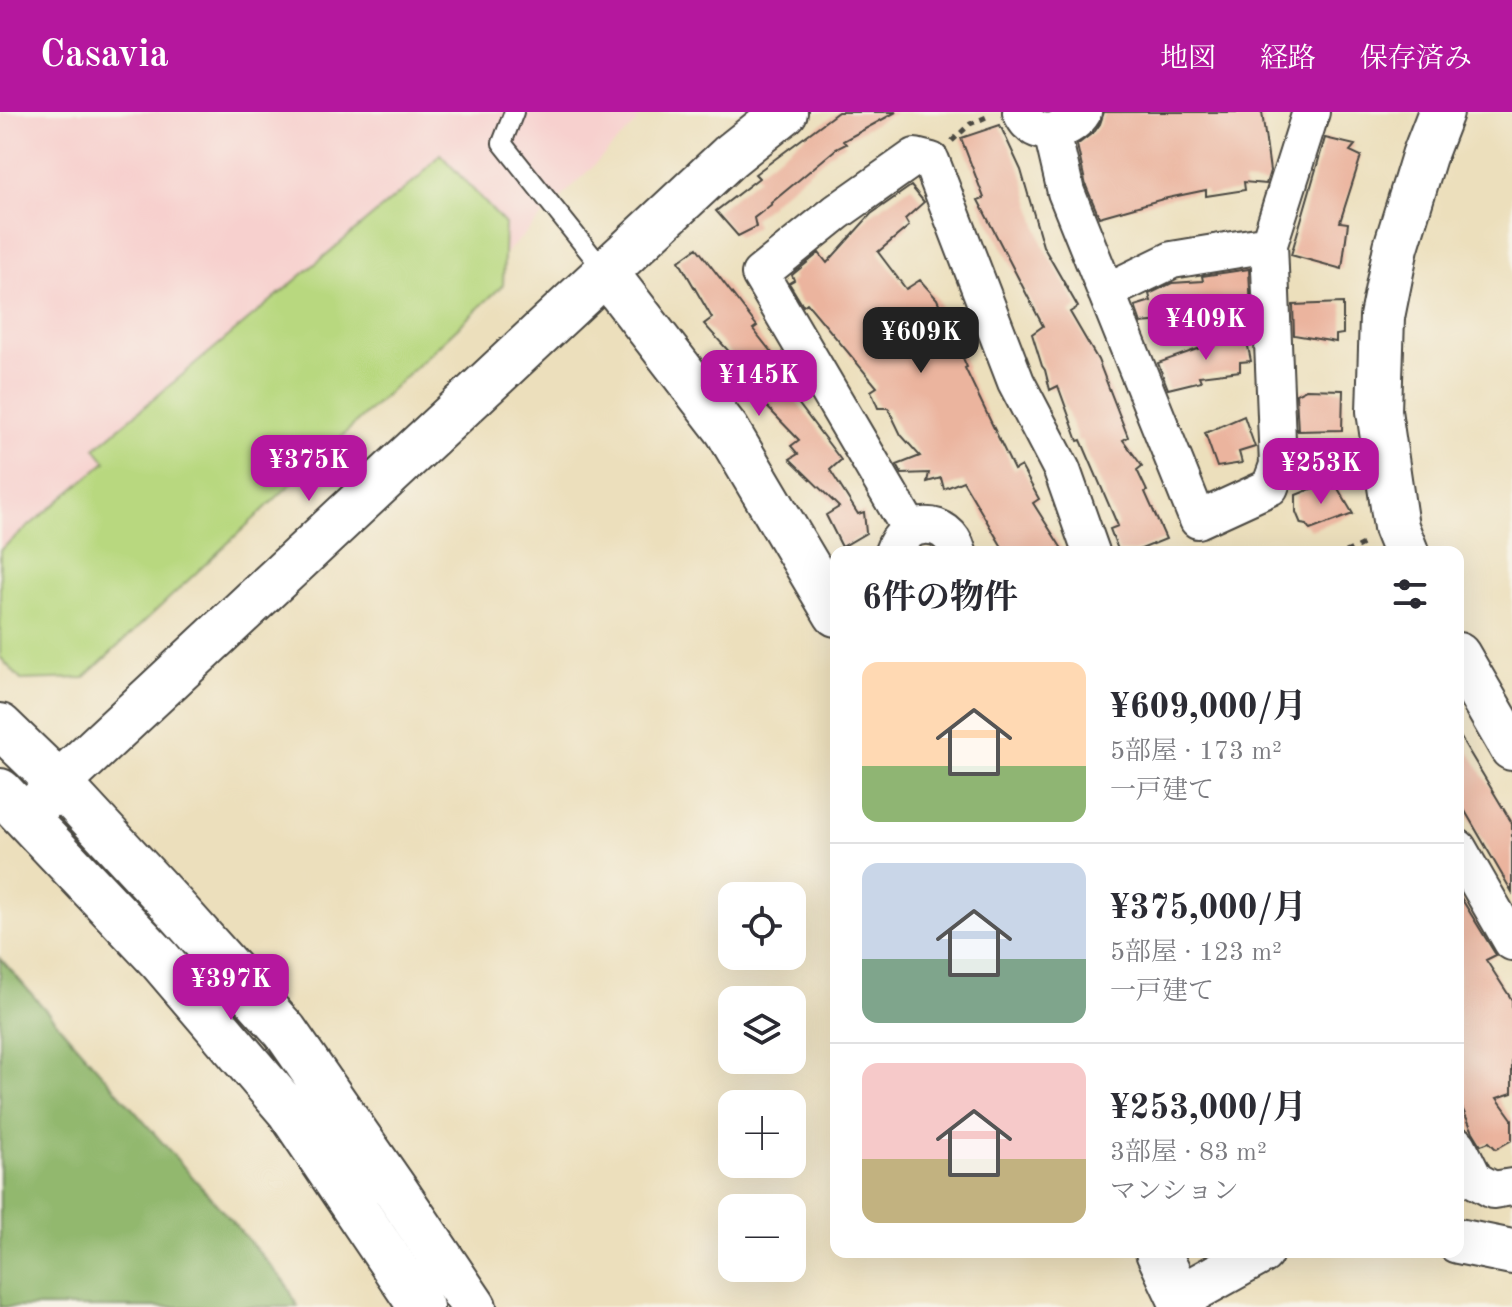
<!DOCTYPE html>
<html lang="ja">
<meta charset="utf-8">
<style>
body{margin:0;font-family:"Old Standard TT","Noto Serif JP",serif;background:#f7f7f7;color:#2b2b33;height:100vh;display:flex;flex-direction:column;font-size:30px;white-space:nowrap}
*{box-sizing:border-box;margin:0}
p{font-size:26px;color:#7c7c81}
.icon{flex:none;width:44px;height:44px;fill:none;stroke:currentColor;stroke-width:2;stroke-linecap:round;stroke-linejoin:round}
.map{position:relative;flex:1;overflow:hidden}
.panel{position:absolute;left:830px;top:434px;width:634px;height:712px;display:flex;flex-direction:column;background:#fff;border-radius:16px;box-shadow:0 8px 32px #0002}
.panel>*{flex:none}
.controls{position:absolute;left:718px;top:770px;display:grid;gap:16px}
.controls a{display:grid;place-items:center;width:88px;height:88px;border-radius:16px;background:#fff;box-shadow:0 8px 32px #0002;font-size:40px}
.price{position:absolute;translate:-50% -68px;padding:0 18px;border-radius:16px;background:#b5179e;color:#fff;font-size:26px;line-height:52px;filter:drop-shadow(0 2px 4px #0008)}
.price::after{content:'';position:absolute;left:50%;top:48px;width:24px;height:18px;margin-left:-12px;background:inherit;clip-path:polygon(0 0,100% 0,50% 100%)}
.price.on{background:#222;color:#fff}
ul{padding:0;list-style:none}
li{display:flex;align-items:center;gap:24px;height:200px;padding:0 32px}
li+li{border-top:2px solid #e1e1e2}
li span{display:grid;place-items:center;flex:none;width:224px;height:160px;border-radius:16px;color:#555}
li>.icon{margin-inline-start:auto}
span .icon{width:96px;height:96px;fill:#fffc;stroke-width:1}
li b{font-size:34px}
h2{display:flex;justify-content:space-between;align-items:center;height:96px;padding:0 32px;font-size:34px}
header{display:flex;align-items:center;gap:48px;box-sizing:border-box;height:112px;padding:0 40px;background:#b5179e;color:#fff}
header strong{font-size:38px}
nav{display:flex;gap:44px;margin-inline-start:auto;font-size:28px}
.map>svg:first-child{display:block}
.built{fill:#f7d0ce}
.green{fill:#b8d87f;stroke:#728255;stroke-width:2}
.forest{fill:#92b86e;stroke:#5e724c;stroke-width:2}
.building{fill:#ebb49e}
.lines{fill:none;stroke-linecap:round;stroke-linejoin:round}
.service-casing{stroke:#484641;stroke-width:22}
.minor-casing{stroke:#484641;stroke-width:40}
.tertiary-casing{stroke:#484641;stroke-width:48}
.secondary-casing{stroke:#484641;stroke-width:48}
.path{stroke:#484641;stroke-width:5;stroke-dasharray:6 6;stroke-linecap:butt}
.service{stroke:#fff;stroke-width:18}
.minor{stroke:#fff;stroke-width:36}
.tertiary{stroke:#fff;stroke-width:44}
.secondary{stroke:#fff;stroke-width:44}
</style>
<header>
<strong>Casavia</strong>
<nav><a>地図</a><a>経路</a><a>保存済み</a></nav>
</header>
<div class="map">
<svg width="1512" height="1195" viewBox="0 0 1512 1195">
<rect width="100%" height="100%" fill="#f7f3e8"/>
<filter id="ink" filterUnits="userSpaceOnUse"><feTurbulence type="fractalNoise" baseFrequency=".0125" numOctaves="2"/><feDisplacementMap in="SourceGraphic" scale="16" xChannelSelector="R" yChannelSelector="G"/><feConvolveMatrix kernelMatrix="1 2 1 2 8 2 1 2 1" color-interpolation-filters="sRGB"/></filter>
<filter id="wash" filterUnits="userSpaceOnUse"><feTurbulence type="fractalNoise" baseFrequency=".006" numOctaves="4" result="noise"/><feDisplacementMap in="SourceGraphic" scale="32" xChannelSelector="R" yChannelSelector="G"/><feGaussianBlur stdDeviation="1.8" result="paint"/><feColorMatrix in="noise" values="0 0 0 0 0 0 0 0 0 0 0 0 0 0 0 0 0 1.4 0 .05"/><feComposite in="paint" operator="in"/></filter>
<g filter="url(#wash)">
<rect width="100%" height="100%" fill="#ecdfbc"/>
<path class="built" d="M0 0H636L637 10 504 143 505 112 439 42 419 65 96 336 106 349 0 438Z"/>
<path class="green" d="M440 42 505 112 503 173 84 566 21 568 0 545V438L106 350 95 336 419 65Z"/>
<path class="forest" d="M0 846 286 1171 298 1195H0Z"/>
<g id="blocks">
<path class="building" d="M838 0H896L843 29 846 32 836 37 771 91 772 92 754 106 756 115 738 124 716 99 759 66 755 62Z
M1104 0H1262L1270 59 1266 72 1244 70 1245 78 1206 84V78L1163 87 1099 105 1086 74 1077 33 1095 19 1100 12Z
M1000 13 1021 58 1043 134 1078 195 1070 200 1098 248 1128 325 1123 328 1142 354 1137 358 1147 379 1145 380 1166 427 1134 440H1119L1110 417 1118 414 1081 328 1078 329 1058 274 1050 278 1045 258 1042 254 1032 222 1043 214 978 88 984 86 961 26Z
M1325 26 1355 33 1350 39 1361 44 1340 110 1348 111 1342 157 1291 143Z
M911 74 924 90 905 107 909 114 878 140 906 177 920 168 937 187 967 255 965 256 1014 358 1021 354 1039 387 1033 391 1064 440H1005L963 369 944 377 941 366 927 370 929 361 902 362 897 353 920 344 901 323 888 296H878L871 279 877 275 807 191 803 194 789 171 794 168 792 163 819 141 827 151 871 102Z
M697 136 757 214 753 217 801 278 792 283 841 348 830 358 858 402 864 400 866 421 842 435 826 403 839 395 790 347 798 342 791 334 799 328 746 273 754 267 704 212 712 206 679 149Z
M1249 157 1251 201 1141 211 1135 194 1151 189 1149 182 1172 171 1203 169 1202 164Z
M1343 191V222L1336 223V230L1294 223 1293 193Z
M1245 220 1251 249 1240 250V259L1199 264 1201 269 1168 277 1158 251Z
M1306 277 1343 278 1342 318 1298 319 1296 282Z
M1244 304 1255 335 1239 340 1242 351 1217 355 1205 321Z
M1333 368 1353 402 1310 418 1307 413 1301 412 1296 400V383Z
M1458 621 1512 711V780L1458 687Z
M1458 781 1496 843 1486 848 1512 888V981L1497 986 1512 1007V1028L1496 1037 1489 1030 1481 1033 1473 1020 1458 987Z"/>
</g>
</g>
<g filter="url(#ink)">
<use href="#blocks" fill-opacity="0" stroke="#484641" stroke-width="2"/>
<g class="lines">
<g class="service-casing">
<path id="service" d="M514 0 502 31 606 161"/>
</g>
<g class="minor-casing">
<path id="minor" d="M1021 0C1023 4 1025 8 1028 11 1044 28 1073 17 1083 0
M1052 20 1066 80 1198 408 1270 375 1278 353 1269 132 1311 0
M1106 180 1172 148 1269 132
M910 417 760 162 837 100 915 45 931 49 1016 270 1062 358 1091 440
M893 440C904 406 948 404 958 440
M1458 736 1512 830
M1458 1034 1475 1068 1493 1078 1512 1075"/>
</g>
<g class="tertiary-casing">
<path id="tertiary" d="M606 161 727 318 836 502
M1406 440 1396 415 1379 299 1382 205 1396 135 1424 44 1441 0
M1458 543 1512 636
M26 705 59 671 730 44 785 0
M1458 1129 1512 1140
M1158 1140 1184 1195
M1180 1185 1261 1140"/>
</g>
<g class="secondary-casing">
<path id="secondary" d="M0 614 59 671 173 794 285 919 396 1079 474 1195
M0 679 160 848 289 999 421 1195"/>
</g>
<path class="path" d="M952 29 970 12 989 4
M1346 440 1363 432"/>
<use href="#service" class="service"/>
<use href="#minor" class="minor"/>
<use href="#tertiary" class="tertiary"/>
<use href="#secondary" class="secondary"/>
</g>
</g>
</svg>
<div class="controls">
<a><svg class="icon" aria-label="locate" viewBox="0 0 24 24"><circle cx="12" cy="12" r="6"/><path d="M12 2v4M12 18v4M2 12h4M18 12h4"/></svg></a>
<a><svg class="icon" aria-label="layers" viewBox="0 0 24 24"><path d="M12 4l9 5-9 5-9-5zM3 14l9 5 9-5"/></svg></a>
<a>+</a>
<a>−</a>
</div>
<b class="price" style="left:1206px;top:250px">¥409K</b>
<b class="price on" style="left:921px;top:263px">¥609K</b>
<b class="price" style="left:759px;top:306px">¥145K</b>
<b class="price" style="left:309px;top:391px">¥375K</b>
<b class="price" style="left:1321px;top:394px">¥253K</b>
<b class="price" style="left:231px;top:910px">¥397K</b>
<section class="panel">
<h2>6件の物件<svg class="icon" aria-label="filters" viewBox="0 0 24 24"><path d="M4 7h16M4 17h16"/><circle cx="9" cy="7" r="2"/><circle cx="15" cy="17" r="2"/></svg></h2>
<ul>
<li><span style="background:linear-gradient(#ffd9b3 65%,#8fb573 0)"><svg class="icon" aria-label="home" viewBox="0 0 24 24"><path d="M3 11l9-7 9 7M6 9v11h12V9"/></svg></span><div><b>¥609,000/月</b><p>5部屋 · 173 m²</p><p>一戸建て</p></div></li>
<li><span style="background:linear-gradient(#c9d6e8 60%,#7fa58c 0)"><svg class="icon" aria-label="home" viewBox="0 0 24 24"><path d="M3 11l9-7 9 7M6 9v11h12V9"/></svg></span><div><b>¥375,000/月</b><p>5部屋 · 123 m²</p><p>一戸建て</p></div></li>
<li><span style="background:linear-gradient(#f6c9c9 60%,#c2b280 0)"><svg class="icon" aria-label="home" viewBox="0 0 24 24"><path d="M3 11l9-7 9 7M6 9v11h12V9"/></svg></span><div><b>¥253,000/月</b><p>3部屋 · 83 m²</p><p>マンション</p></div></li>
</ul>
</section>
</div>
